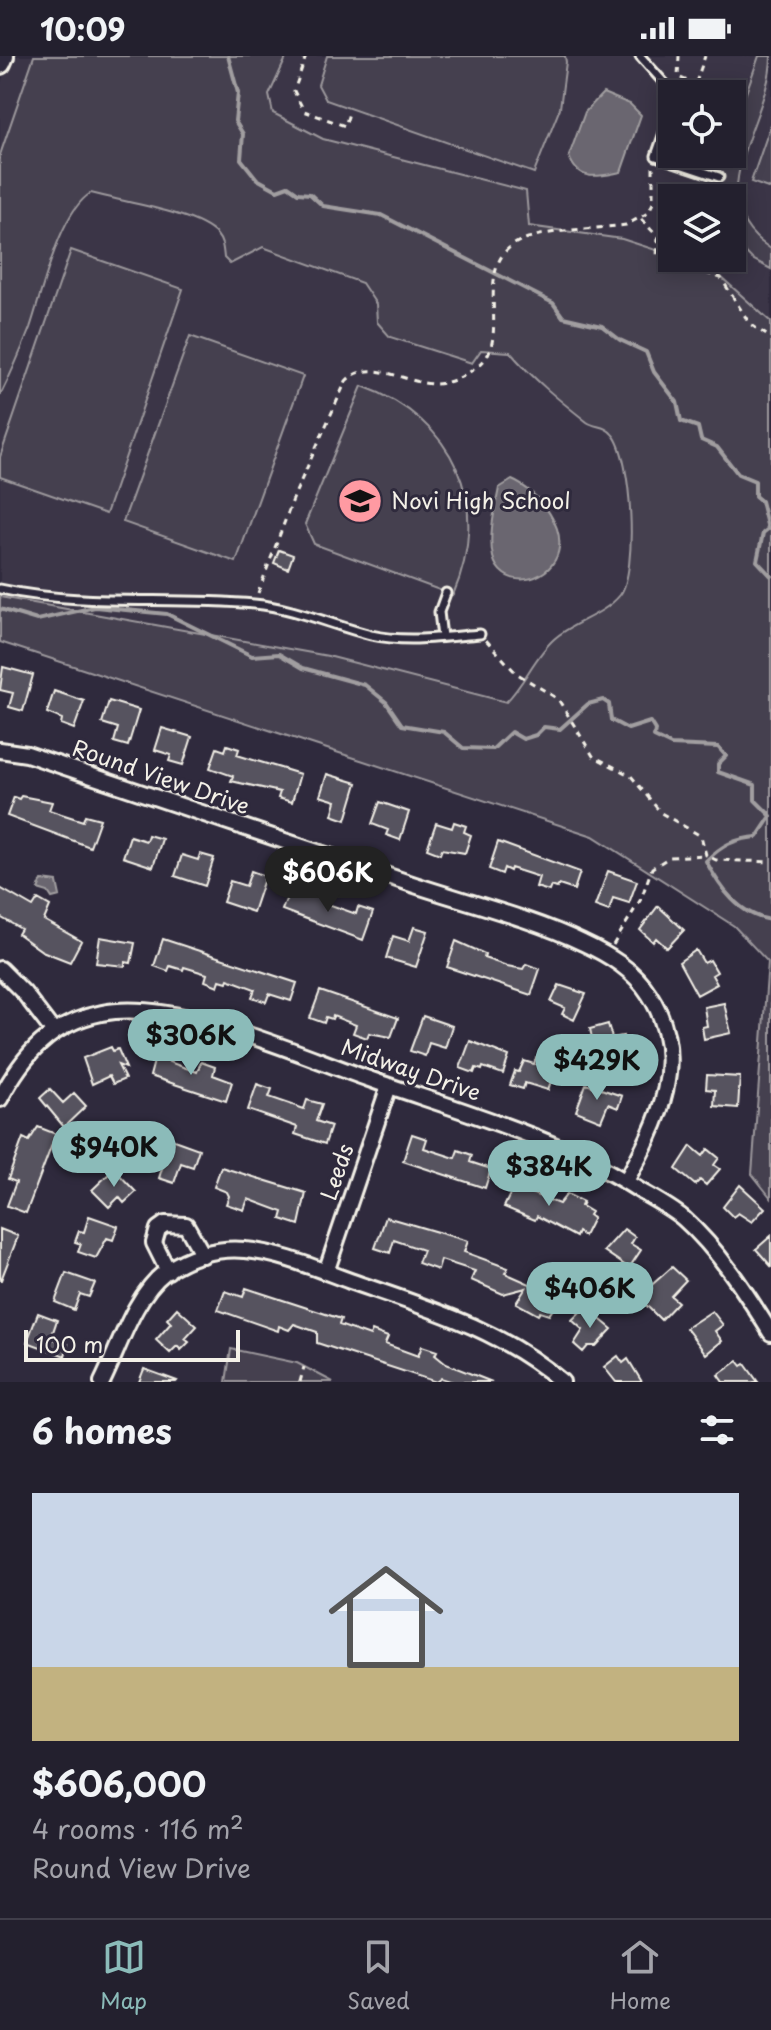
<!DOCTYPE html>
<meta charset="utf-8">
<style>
body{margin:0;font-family:"Playpen Sans",sans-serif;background:#2b2836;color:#f1f3f6;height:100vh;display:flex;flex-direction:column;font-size:30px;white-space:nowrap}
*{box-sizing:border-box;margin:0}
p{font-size:26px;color:#a3a3aa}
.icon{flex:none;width:44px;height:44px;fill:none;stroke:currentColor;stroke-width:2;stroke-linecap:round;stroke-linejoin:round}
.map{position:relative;height:1326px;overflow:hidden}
.details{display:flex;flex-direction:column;background:#23202e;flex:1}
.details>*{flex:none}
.controls{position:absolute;left:658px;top:24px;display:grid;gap:16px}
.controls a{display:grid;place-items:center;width:88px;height:88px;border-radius:0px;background:#23202e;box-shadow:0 4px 20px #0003,0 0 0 2px #403e4a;font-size:40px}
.scale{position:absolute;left:24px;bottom:20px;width:216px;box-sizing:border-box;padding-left:8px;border:4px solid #f4f1e8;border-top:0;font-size:22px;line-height:28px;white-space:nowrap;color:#f4f1e8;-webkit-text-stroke:6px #2f2a3d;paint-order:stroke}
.price{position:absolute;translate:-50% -68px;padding:0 18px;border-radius:28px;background:#8bbbb9;color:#111;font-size:26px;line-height:52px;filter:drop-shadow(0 2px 4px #0008)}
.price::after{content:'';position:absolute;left:50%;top:48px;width:24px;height:18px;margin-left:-12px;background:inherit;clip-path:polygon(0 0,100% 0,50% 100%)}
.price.active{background:#222;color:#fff}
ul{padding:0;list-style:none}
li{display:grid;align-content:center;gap:16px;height:424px;padding:0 32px}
li span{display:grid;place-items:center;height:248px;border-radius:0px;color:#555}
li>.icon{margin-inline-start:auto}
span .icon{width:144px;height:144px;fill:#fffc;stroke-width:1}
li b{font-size:34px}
h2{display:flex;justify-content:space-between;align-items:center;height:96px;padding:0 32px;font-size:34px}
.status{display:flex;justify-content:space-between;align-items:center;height:56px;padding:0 40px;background:#23202e;direction:ltr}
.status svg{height:22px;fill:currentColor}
.menu{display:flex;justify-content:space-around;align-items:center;height:112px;border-top:2px solid #403e4a;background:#23202e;font-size:22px;color:#a3a3aa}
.menu a{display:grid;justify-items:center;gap:4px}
.menu .active{color:#8bbbb9}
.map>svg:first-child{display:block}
.built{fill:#3b3647;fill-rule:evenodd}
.green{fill:#454050;stroke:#9c989c;stroke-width:2}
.water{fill:#6a6670;stroke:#a19ea0;stroke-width:2}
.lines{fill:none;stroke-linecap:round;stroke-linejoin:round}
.stream{stroke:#a19ea0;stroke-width:4}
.building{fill:#56525f;stroke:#f4f1e8;stroke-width:2}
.lane-casing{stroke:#f4f1e8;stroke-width:13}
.street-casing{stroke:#f4f1e8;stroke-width:20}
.secondary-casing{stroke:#f4f1e8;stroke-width:26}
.path{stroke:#f4f1e8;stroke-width:3;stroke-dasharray:6 6;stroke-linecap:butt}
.lane{stroke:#2f2a3d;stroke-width:7}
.street{stroke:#2f2a3d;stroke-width:14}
.secondary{stroke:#2f2a3d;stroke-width:20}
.labels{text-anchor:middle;stroke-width:6;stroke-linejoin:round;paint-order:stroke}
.poi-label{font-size:22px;fill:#f4f1e8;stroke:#2f2a3d;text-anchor:start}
.street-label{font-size:22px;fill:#f4f1e8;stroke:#2f2a3d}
</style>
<div class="status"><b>10:09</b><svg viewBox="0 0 49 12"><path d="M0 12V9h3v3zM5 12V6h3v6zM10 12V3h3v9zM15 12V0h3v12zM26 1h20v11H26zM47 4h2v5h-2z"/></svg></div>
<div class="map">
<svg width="771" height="1326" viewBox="0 0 771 1326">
<rect width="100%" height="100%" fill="#2f2a3d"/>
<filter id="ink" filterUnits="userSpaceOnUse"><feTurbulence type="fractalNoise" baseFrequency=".0125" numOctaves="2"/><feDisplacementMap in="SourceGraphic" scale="16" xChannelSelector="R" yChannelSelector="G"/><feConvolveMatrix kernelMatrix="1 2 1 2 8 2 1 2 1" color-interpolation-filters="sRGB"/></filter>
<g filter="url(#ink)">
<path class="built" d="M11 0H771V308L593 780 0 582V30ZM672 38H732V98H672ZM672 142H732V202H672Z"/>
<path class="green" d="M34 0H287L269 39 273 57 323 83 526 135 529 170 622 183 711 212 771 266V1142L752 1118 768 906 734 870 593 780 0 586V541L328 600 506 646C525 627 534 601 554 583 573 566 604 559 620 539 638 516 632 401 613 379 605 369 596 372 587 366 559 344 533 323 510 296L481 294 472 307 390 281 377 266 376 248 362 227 263 191 230 208 224 202C223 193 223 186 217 179 199 158 130 147 103 140L91 137C59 156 42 237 30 272 21 295 11 318 0 340V99Z
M327 0H565L566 6 560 52 534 117 326 44 318 29Z
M759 0H771C771 65 694 144 771 193V213L752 203 734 184 732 142H718L719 119 725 98H732V77Z
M771 68V133L751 126Z
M71 194 183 233 106 458 0 421V401Z
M190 280 303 320 236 506 123 466Z
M362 330C455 363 492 449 453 539L314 488 305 468Z
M231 1293 297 1307 333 1326H226Z"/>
<path class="water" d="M603 37 630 48 641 59 621 116C599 120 578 127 569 100L585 56Z
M512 424C538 435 571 474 555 504 541 529 501 532 493 501 488 480 495 453 499 432Z
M42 824 57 826 60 840 52 842 48 836 38 833Z"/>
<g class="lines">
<path class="stream" d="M228 0 238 37 235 65 243 78 241 103 257 123 277 134 288 130 298 137 310 138 323 150 381 159 553 247 563 261 602 270 620 284 646 296 654 316 677 346 681 365 698 371 701 384 717 391 738 418 755 425V440L761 445 768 473 763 477 757 505 771 520
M0 553 37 564 95 551 167 558 252 600 279 598 303 612 365 629 386 646 402 669 444 676 463 692 493 693 511 676 523 683 536 679 544 671 560 673 588 648 603 644 609 648 611 664 628 673 650 666 655 674 654 681 671 689 718 691 726 700 718 708V716L755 729V744L771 760
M771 760 757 781C734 783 722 789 706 805 720 832 739 859 771 864"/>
</g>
<path class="building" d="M279 494 293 499 288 513 274 507Z
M3 611 33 619 23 655 9 651 13 637 0 634Z
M54 635 84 645 74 673 61 668 62 663 47 657Z
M109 645 139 654 128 690 114 686 118 672 102 667Z
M162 672 192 681 183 709 169 705 171 699 155 694Z
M227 689 239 693 237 699 300 718 292 746 278 742 280 736 231 725 233 720 210 712 217 692 225 695Z
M327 718 357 727 346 764 332 759 336 745 320 740Z
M21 740 52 746 49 754 83 765 85 759 100 763 90 791 7 760 14 741 19 743Z
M380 746 409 756 400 784 386 779 388 774 372 768Z
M454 766 466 770 464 776 471 779 465 797 442 793 440 798 427 793 436 767 452 772Z
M148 779 162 783 153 811 123 801 130 780 146 785Z
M498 786 580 816 574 834 559 829 557 832 551 830 549 835 536 831 539 821 511 812 510 815 504 812 502 818 489 813Z
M200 798 214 802 205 830 175 820 182 799 198 804Z
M251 815 265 820 253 856 223 846 230 825 246 830Z
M608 815 637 825 629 847 613 842 609 855 595 850Z
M0 832 33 851 38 843 50 850 44 864 81 885 70 906 42 895 18 878 21 873 0 861Z
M296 834 327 841 325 847 356 858 358 851 373 856 363 884 282 854 289 836 295 838Z
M658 850 684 874 667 892 656 882 653 886 640 874Z
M414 871 428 875 416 911 386 902 393 880 409 885Z
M100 881 135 887 131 907 125 906V910L96 907Z
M163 883 297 927 291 945 269 938 266 946 252 941 255 933 228 923 227 926 220 924 218 930 205 925 207 918 184 911 183 914 170 910 168 915 154 910Z
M456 885 485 898 484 902 507 910 523 913 526 908 540 913 531 939 447 911Z
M696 894 704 907 710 904 717 916 712 919 717 928 697 939 679 906Z
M559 929 586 938 574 964 562 958 565 952 551 946Z
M320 935 398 962 391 981 369 977 367 982 353 977 356 969 333 960 332 963 326 961 324 967 310 962Z
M724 947 731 977 704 983 702 971 707 970 704 951Z
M423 960 452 970 445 992 429 987 425 1000 410 995Z
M608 968 612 982 623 980 627 996 597 1004 590 973Z
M470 985 509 1000 503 1018 483 1011 482 1014 476 1012 474 1017 460 1012Z
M111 991 113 995 118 993 126 1012 118 1009 125 1023 113 1028 109 1020 92 1028 83 1002Z
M157 994 172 998 169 1006 197 1016 201 1006 215 1011 213 1019 232 1026 226 1045 150 1020Z
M536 1002 548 1007 546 1013 554 1016 548 1034 525 1027 523 1033 510 1029 515 1015 519 1016 524 1005 534 1008Z
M707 1019 740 1021 738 1052 714 1050 715 1034 706 1033Z
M257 1028 272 1033 269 1041 304 1053 307 1044 322 1048 316 1065 331 1070 325 1088 295 1078 297 1071 248 1054Z
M586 1028 622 1040 618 1052 608 1048 601 1065 576 1055Z
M50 1033 63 1047 74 1037 86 1050 64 1071 40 1042Z
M38 1071 56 1078 26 1157 7 1150 16 1126 8 1123 23 1082 29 1085Z
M412 1078 427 1083 424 1092 455 1102 458 1094 472 1099 470 1106 491 1113 485 1132 403 1105Z
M171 1083 199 1093 193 1111 181 1107 174 1127 159 1122Z
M691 1090 703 1100 708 1093 719 1102 714 1109 720 1113 706 1129 700 1124 695 1129 676 1113Z
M221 1111 306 1137 299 1169 281 1163 283 1156 248 1143 244 1154 226 1148 229 1140 227 1136 214 1131Z
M114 1113 136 1136 124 1147 119 1141 109 1151 92 1134Z
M520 1117 533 1122 528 1136 559 1148 567 1138 583 1146 581 1150 591 1156 589 1159 593 1162 584 1180 578 1176 576 1181 537 1160 535 1164 504 1151Z
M740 1129 765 1152 752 1166 738 1157 733 1161 723 1151Z
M89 1160 118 1170 113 1184 107 1182 96 1202 78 1196 81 1188 75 1186 79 1175 84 1176Z
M386 1161 468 1185 464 1196 508 1212 505 1217 532 1229 535 1224 556 1238 559 1244 549 1259 540 1256 538 1259 516 1247 526 1232 503 1238 471 1224 475 1215 441 1204 438 1214 418 1207 423 1194 394 1184 390 1197 375 1192Z
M0 1173 18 1180 1 1224H0Z
M624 1173 635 1181 631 1188 641 1194 629 1212 604 1195Z
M771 1180V1210L756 1193Z
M672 1211 686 1224 671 1240 678 1246 661 1264 638 1241Z
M66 1217 95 1227 89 1241 80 1238 74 1254 55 1246Z
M246 1232 341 1263 339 1269 370 1280 372 1275 388 1281 385 1288 418 1300 422 1290 437 1295 435 1299 446 1308 492 1326H453L441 1322 436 1326 317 1287V1276L294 1268 289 1274 279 1270 278 1275 218 1254 225 1235 243 1241Z
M585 1251 612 1273 596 1290H588L583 1296 574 1288 583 1274 572 1264Z
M177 1252 197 1270 185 1283 189 1286 181 1294 177 1290 170 1297 156 1284 171 1267 167 1263Z
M712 1255 723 1269 715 1275 722 1285 706 1298 686 1272Z
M38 1257 57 1264 51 1282 68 1288 65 1300 27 1286Z
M618 1300 623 1307 628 1303 642 1326H616L604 1311Z
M738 1305 742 1310 745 1308 758 1326H723L718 1319Z
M144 1313 177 1325 176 1326H139Z"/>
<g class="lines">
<g class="lane-casing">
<path id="lane" d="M640 0 674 38
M672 54 656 100 719 121
M0 533C83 551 170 540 254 548 296 552 331 569 371 579 407 587 445 581 480 578
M442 581 439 556 446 537"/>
</g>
<g class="street-casing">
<path id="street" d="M0 694 27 698C151 741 276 781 400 824 457 844 530 861 583 887 609 899 634 914 649 938 691 1003 658 1067 626 1125
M0 913 24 937 53 975
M0 1043C23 999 51 967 102 957 176 942 297 998 369 1023 463 1056 558 1081 642 1136 656 1144 671 1152 683 1162 719 1194 746 1237 771 1277
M168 1215 154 1187 158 1173 165 1168 186 1169 203 1199
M326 1216 389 1030
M102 1326C119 1292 134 1240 165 1216 188 1200 218 1191 245 1194 281 1197 317 1213 350 1225 425 1251 501 1273 562 1326"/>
</g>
<g class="secondary-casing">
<path id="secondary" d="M0 7 3 0"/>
</g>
<path class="path" d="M306 0 294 35 304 55 345 70 350 54
M679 0 678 21 695 28
M692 38 705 0
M641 163 658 181 657 201 721 222 750 268 771 282
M258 537 295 438 346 325C369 301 405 327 433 328 451 328 465 320 478 310 516 283 464 201 528 182 558 173 595 173 626 169L648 157 653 147V110
M486 584 516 617 558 643 593 700 631 720 661 757 701 780 706 799 716 804 771 806
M613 889 641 843 652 812 670 801 706 799
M300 1326 304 1311"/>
<use href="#lane" class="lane"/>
<use href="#street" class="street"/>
<use href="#secondary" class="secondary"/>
</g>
</g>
<defs>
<g id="school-disc" transform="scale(2.3)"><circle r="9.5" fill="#ff9aa2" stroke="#2f2a3d"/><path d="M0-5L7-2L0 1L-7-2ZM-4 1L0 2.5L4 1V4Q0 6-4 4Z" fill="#111"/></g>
</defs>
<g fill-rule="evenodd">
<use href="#school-disc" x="360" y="445"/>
</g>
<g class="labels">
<g class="poi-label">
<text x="391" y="453">Novi High School</text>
</g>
<g class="street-label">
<text transform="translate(161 721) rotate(19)" y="8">Round View Drive</text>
<text transform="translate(411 1014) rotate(19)" y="8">Midway Drive</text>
<text transform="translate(337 1116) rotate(-71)" y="8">Leeds</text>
</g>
</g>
</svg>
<div class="controls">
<a><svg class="icon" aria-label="locate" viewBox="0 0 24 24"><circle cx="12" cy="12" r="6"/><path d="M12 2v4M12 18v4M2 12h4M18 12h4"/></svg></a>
<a><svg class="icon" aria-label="layers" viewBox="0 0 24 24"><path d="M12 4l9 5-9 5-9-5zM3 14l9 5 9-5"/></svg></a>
</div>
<div class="scale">100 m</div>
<b class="price active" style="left:328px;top:858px">$606K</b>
<b class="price" style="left:191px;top:1021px">$306K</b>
<b class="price" style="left:597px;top:1046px">$429K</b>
<b class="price" style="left:114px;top:1133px">$940K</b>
<b class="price" style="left:549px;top:1152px">$384K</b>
<b class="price" style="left:590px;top:1274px">$406K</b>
</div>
<section class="details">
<h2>6 homes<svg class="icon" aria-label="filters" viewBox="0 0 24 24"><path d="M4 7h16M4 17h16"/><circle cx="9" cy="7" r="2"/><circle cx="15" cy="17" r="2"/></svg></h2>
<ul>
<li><span style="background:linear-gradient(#c9d6e8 70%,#c2b280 0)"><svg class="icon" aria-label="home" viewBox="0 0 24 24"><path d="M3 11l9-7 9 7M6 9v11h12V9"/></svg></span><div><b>$606,000</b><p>4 rooms · 116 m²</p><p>Round View Drive</p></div></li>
</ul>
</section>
<nav class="menu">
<a class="active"><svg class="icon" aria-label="map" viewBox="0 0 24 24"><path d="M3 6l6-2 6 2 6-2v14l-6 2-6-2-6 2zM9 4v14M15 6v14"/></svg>Map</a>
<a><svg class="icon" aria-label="saved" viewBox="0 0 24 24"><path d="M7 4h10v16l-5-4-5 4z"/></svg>Saved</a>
<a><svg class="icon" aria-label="home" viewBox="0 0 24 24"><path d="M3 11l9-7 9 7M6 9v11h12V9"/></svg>Home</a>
</nav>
